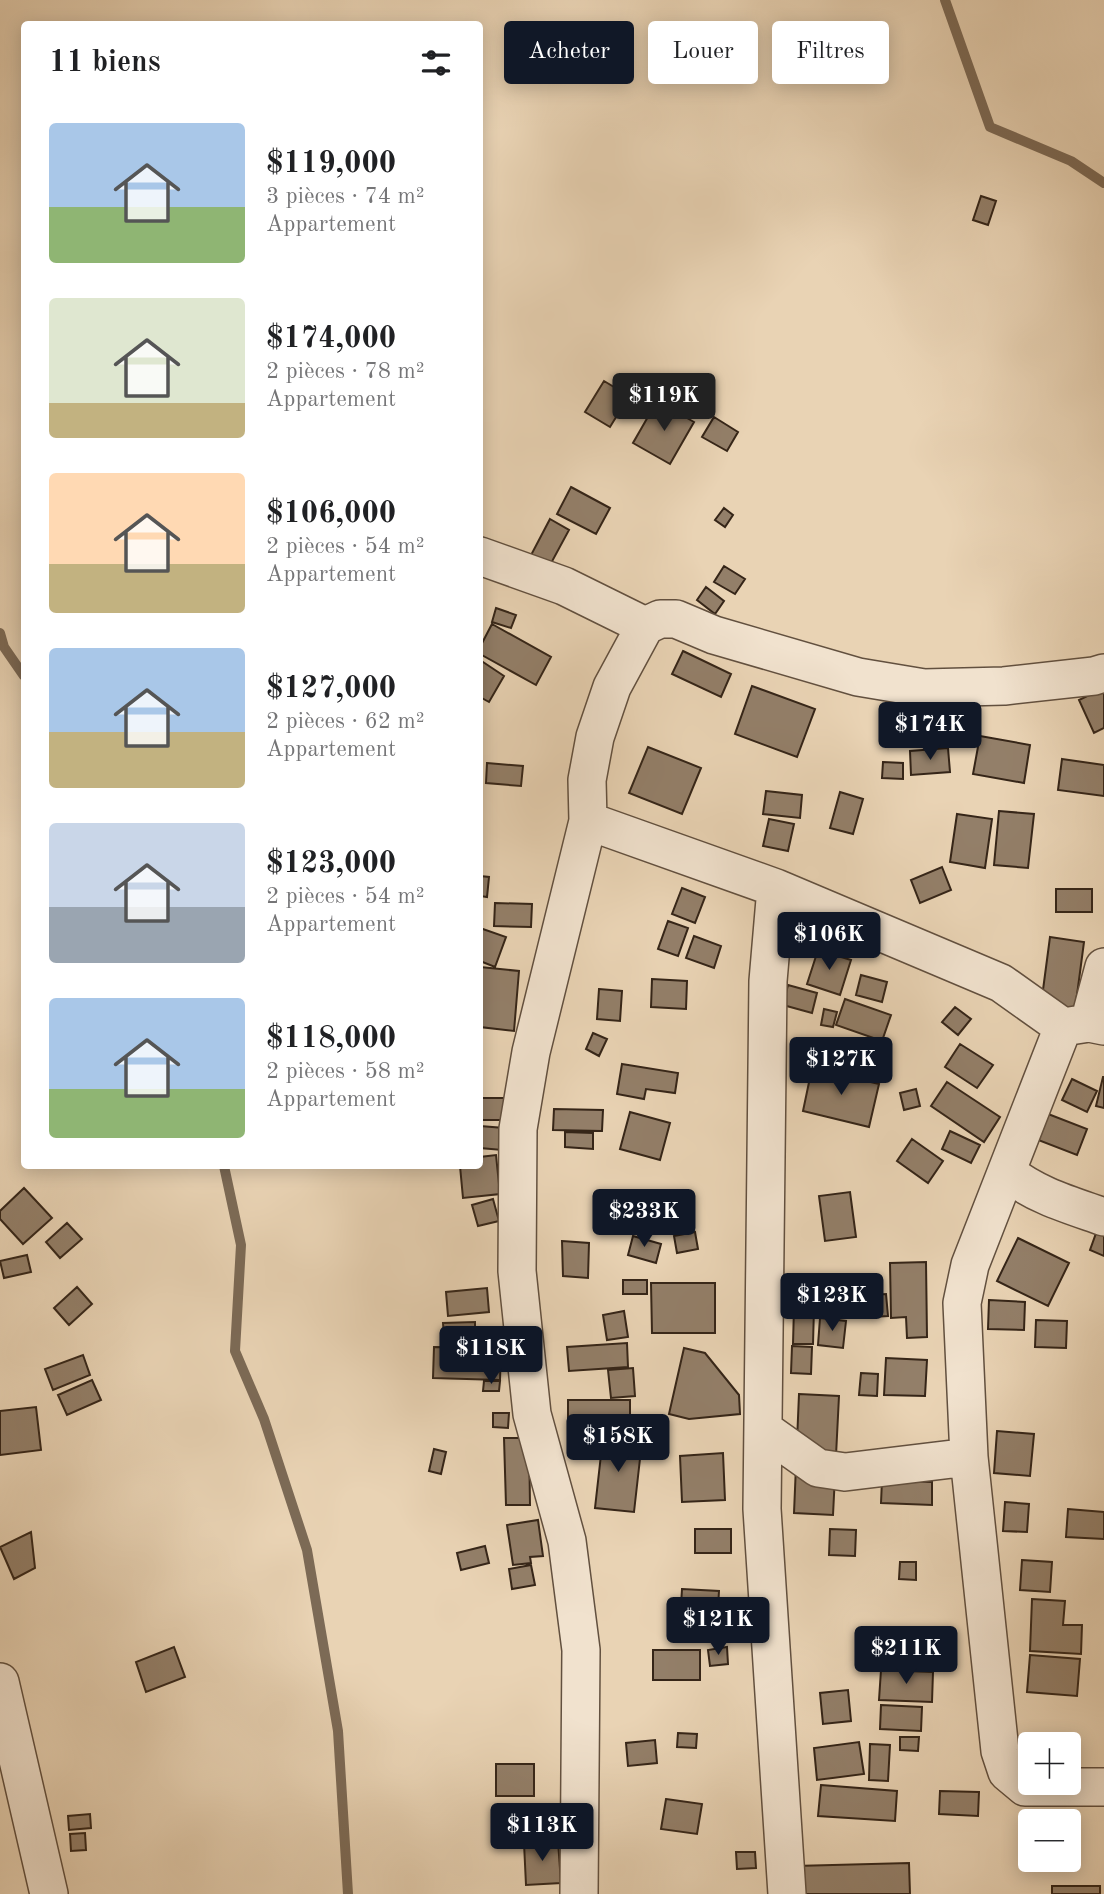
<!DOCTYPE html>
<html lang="fr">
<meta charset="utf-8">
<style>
body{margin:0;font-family:"Old Standard TT",serif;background:#f2f2f2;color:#202124;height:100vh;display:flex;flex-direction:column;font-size:26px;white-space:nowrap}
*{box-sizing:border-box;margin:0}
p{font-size:23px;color:#757577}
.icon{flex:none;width:38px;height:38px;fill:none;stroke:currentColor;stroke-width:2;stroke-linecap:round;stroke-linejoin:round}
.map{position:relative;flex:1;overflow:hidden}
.sheet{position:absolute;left:21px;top:21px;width:462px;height:1148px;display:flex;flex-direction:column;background:#fff;border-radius:7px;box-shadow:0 4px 18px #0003}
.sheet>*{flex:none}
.hud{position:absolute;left:504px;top:21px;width:494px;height:63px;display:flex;gap:14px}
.buttons{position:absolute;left:1018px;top:1732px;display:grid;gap:14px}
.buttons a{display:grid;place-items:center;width:63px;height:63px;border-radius:7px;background:#fff;box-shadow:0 4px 18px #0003;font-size:35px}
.price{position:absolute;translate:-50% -60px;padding:0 16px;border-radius:7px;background:#111827;color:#fff;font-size:23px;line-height:46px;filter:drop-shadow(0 2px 4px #0008)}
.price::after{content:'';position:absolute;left:50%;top:42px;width:21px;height:16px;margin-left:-10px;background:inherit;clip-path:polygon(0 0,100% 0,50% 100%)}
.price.current{background:#222;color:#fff}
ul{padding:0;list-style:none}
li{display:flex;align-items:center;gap:21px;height:175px;padding:0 28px}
li span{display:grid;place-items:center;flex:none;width:196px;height:140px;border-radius:7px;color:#555}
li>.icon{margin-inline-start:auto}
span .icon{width:84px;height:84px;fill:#fffc;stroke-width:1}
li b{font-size:30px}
h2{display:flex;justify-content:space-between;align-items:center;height:84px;padding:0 28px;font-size:30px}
.pill{padding:0 24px;border-radius:7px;background:#fff;box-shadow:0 4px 18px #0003;font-size:24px;line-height:63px}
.pill.current{background:#111827;color:#fff}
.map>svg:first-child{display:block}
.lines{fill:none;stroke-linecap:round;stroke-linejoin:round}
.stream{stroke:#7c6a56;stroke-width:10}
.building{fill:#937f69;stroke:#352518;stroke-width:2}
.street-casing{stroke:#62503f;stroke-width:40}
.street{stroke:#f1e2ce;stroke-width:37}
</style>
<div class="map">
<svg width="1104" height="1894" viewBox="0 0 1104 1894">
<rect width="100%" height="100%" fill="#e9d3b4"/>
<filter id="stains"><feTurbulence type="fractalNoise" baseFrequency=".00286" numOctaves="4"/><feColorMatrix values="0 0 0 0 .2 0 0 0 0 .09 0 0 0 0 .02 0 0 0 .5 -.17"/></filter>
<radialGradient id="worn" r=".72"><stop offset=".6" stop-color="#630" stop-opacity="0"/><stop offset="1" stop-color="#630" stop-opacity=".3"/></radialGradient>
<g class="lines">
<path class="stream" d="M945 0 990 127 1071 161 1104 183
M0 633 4 647 24 676
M224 1166 241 1245 235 1351 264 1419 307 1550 338 1731 348 1894"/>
</g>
<path class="building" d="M981 196 996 201 988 225 973 220Z
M604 381 629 396 610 427 585 412Z
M657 401 694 422 670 464 633 443Z
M714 417 738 432 727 451 702 437Z
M571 487 610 508 596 534 557 514Z
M724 508 733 515 725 527 715 520Z
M550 519 569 530 549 567 530 557Z
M724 566 745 579 735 594 714 582Z
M706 587 724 601 715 614 697 600Z
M496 608 516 615 511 628 492 622Z
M492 624 551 657 536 685 480 654V647Z
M683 651 731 674 721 697 672 674Z
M480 660 504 676 489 702 480 697Z
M752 686 815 709 797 757 735 734Z
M1104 688V728L1094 733 1079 700Z
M939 717 975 721 972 742 936 738Z
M980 736 1030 745 1024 783 973 774Z
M648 747 701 768 682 814 629 793Z
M948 748 950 772 911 775 910 751Z
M1062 759 1104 765V796L1058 790Z
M883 762 903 763V779L882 778Z
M487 763 523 766 521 786 486 783Z
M766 791 802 795 800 818 763 814Z
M840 792 863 799 853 834 830 828Z
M999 811 1034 814 1028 868 994 865Z
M957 814 992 819 985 868 950 862Z
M769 819 794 824 788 851 763 846Z
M942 867 951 890 920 903 911 880Z
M480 876 489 877 487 897 480 896Z
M682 888 705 897 695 923 672 914Z
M1056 889H1092V912H1056Z
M495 903 532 904 531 927 494 926Z
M668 921 688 928 678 956 658 949Z
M480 928 506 937 495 967 480 961Z
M694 936 721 946 714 968 686 958Z
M1050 937 1084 942 1075 1010 1041 1005Z
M818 950 851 960 840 995 807 984Z
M480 967 519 971 514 1031 480 1027Z
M861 975 887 982 882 1002 856 995Z
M652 979 687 981 686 1009 651 1007Z
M788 985 817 993 812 1013 783 1005Z
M599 989 622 991 620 1021 597 1019Z
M845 999 891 1015 882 1041 836 1025Z
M955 1007 971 1019 958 1035 942 1022Z
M824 1009 837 1012 833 1027 821 1025Z
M593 1033 607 1039 599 1056 586 1049Z
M960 1044 993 1065 977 1088 945 1067Z
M622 1064 678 1073 675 1093 646 1089 644 1099 617 1094Z
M812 1068 879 1084 869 1127 803 1111Z
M1103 1077H1104V1108L1096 1106Z
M1072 1079 1097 1091 1087 1112 1062 1100Z
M947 1082 1000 1117 984 1142 931 1106Z
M916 1089 920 1106 904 1110 900 1093Z
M480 1098H508L507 1120H480Z
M554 1109 603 1110 602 1131 553 1130Z
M630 1112 670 1123 660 1160 620 1149Z
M1043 1112 1087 1129 1077 1155 1033 1138Z
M480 1126 504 1128 502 1150 480 1148Z
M950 1131 980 1145 971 1163 942 1149Z
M565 1132 593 1133V1149L565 1147Z
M912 1139 943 1161 928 1183 897 1161Z
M496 1155 500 1194 463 1198 460 1166H480V1157Z
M24 1188 52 1218 23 1244 0 1219V1211Z
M850 1192 856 1237 825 1241 819 1196Z
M493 1199 499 1221 478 1226 472 1205Z
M67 1223 82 1239 60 1258 46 1242Z
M1099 1225 1104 1226V1256L1090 1250Z
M695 1232 698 1249 677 1253 674 1236Z
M633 1236 661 1244 656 1263 628 1255Z
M1018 1238 1069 1263 1048 1306 997 1281Z
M562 1241 589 1243 588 1278 563 1276Z
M27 1255 31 1272 4 1278 0 1261Z
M926 1262 927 1337 907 1338 906 1317 891 1318 890 1263Z
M623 1280H647V1294H623Z
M651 1283H715V1333H652Z
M77 1287 92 1304 69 1325 54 1308Z
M487 1288 489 1312 448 1316 446 1292Z
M886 1294 888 1316 872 1317 870 1295Z
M989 1300 1025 1302 1024 1330 988 1329Z
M794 1307 814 1308 813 1344H793Z
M624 1311 628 1337 607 1340 603 1315Z
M820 1318 846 1321 843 1348 818 1345Z
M1036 1320 1067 1321 1066 1348 1035 1347Z
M475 1322V1336L444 1337 443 1323Z
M627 1343 628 1367 569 1371 567 1347Z
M792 1346 812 1347 811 1374 791 1373Z
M434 1347 501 1348 500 1380 433 1378Z
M684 1348 705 1353 739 1395 740 1414 689 1419 669 1414Z
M83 1355 90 1375 53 1390 45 1369Z
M886 1358 927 1360 925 1396 884 1395Z
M633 1368 635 1396 611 1398 608 1370Z
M861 1373 878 1374 877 1396 859 1395Z
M92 1380 101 1400 67 1415 58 1395Z
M484 1381H500L499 1391H483Z
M799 1394 839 1396 833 1515 794 1513Z
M568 1400H630V1435H568Z
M36 1407 41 1450 0 1455V1411Z
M493 1413H509L508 1428 493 1427Z
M997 1431 1034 1434 1030 1476 994 1473Z
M603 1437 642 1441 634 1512 595 1508Z
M504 1438H529L530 1505H506Z
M434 1449 446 1452 441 1474 429 1471Z
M723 1453 725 1500 682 1502 680 1456Z
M882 1480 932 1482V1505L881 1503Z
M1005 1502 1029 1504 1027 1532 1003 1531Z
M1068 1509 1104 1512V1539L1066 1537Z
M538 1520 543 1556 530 1557 531 1563 513 1565 507 1525Z
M695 1529H731V1553H695Z
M830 1529 856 1530 855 1556 829 1555Z
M31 1532 35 1568 14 1579 0 1547Z
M485 1546 489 1563 461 1570 457 1553Z
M1022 1560 1052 1562 1050 1592 1020 1590Z
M900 1562H916V1580L899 1579Z
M531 1565 535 1585 512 1589 509 1569Z
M682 1589 719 1591 717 1624 680 1622Z
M724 1599H740L739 1621H724Z
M1032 1599 1065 1601 1063 1625H1082L1081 1654 1030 1651Z
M876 1641 914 1643 913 1671 875 1669Z
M174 1647 185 1677 146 1692 136 1662Z
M727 1647 728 1664 710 1666 708 1650Z
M653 1650H700V1680H653Z
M1030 1655 1080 1659 1077 1696 1027 1692Z
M881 1670 933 1672 932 1702 879 1700Z
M848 1690 851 1721 823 1724 820 1693Z
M881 1705 922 1707 921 1731 880 1729Z
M678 1733 697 1734 696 1748 677 1747Z
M900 1737H919L918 1751 900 1750Z
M655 1740 657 1763 628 1766 626 1743Z
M859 1742 864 1774 817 1780 814 1748Z
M870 1744 890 1745 888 1781 869 1780Z
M496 1764H534V1796H496Z
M821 1785 897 1791 895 1821 818 1816Z
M940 1791 979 1792 978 1816 939 1814Z
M666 1799 702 1804 697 1834 661 1829Z
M559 1804 561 1828 507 1831 506 1807Z
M90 1814 91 1828 69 1830 68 1816Z
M85 1833 86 1850 71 1851 70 1834Z
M558 1841 561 1883 526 1885 524 1843Z
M736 1852H755L756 1868 737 1869Z
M909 1863 910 1894H795V1866Z
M1052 1886H1100V1894H1052Z"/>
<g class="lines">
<g class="street-casing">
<path id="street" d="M480 556 564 586 645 626
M588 821 776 888 1001 983 1063 1027 1089 1023 1104 1026
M776 888 768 981 762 1509 787 1894
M1089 1023 1104 967
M1063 1027 970 1265 962 1303 969 1457 1000 1751 1007 1772 1025 1787H1104
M1008 1173C1037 1196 1070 1205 1104 1217
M763 1429 818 1468 845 1472 969 1457
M0 1682 49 1894
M579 1894 581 1650 567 1541 532 1414 517 1271 518 1129 531 1052 588 821 587 780 595 737 612 687 645 626 660 619H676L714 635 858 677 924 688 1004 686 1094 676 1104 673"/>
</g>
<use href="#street" class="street"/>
</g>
<rect width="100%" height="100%" filter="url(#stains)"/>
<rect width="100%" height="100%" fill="url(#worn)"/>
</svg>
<div class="buttons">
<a>+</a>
<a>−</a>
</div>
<b class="price current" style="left:664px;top:433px">$119K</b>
<b class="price" style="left:930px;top:762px">$174K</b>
<b class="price" style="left:829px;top:972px">$106K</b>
<b class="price" style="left:841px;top:1097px">$127K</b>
<b class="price" style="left:644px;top:1249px">$233K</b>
<b class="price" style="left:832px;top:1333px">$123K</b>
<b class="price" style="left:491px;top:1386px">$118K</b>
<b class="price" style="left:618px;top:1474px">$158K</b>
<b class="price" style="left:718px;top:1657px">$121K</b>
<b class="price" style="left:906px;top:1686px">$211K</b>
<b class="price" style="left:542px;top:1863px">$113K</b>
<div class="hud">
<a class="pill current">Acheter</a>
<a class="pill">Louer</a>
<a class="pill">Filtres</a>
</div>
<section class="sheet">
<h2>11 biens<svg class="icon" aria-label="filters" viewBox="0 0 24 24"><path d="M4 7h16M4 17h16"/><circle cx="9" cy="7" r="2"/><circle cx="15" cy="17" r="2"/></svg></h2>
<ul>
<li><span style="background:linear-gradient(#a9c7e8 60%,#8fb573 0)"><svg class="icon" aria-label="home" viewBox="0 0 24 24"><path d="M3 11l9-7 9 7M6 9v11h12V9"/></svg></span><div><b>$119,000</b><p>3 pièces · 74 m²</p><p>Appartement</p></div></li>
<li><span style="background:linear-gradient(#dfe7d0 75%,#c2b280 0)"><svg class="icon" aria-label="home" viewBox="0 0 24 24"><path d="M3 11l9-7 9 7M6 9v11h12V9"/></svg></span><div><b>$174,000</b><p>2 pièces · 78 m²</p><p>Appartement</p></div></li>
<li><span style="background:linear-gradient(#ffd9b3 65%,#c2b280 0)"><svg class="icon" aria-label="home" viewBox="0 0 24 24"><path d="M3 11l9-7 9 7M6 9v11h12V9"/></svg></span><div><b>$106,000</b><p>2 pièces · 54 m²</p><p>Appartement</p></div></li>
<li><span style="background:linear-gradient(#a9c7e8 60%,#c2b280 0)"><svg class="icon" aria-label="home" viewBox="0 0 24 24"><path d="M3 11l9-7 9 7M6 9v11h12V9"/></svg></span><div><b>$127,000</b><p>2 pièces · 62 m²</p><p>Appartement</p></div></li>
<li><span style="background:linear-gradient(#c9d6e8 60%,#9aa5b1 0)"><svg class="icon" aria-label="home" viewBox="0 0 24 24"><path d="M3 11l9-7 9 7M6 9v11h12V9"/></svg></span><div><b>$123,000</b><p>2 pièces · 54 m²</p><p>Appartement</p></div></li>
<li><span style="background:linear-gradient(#a9c7e8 65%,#8fb573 0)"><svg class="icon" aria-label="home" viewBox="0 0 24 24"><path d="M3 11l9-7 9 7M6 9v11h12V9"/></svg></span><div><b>$118,000</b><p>2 pièces · 58 m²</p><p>Appartement</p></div></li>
</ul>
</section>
</div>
